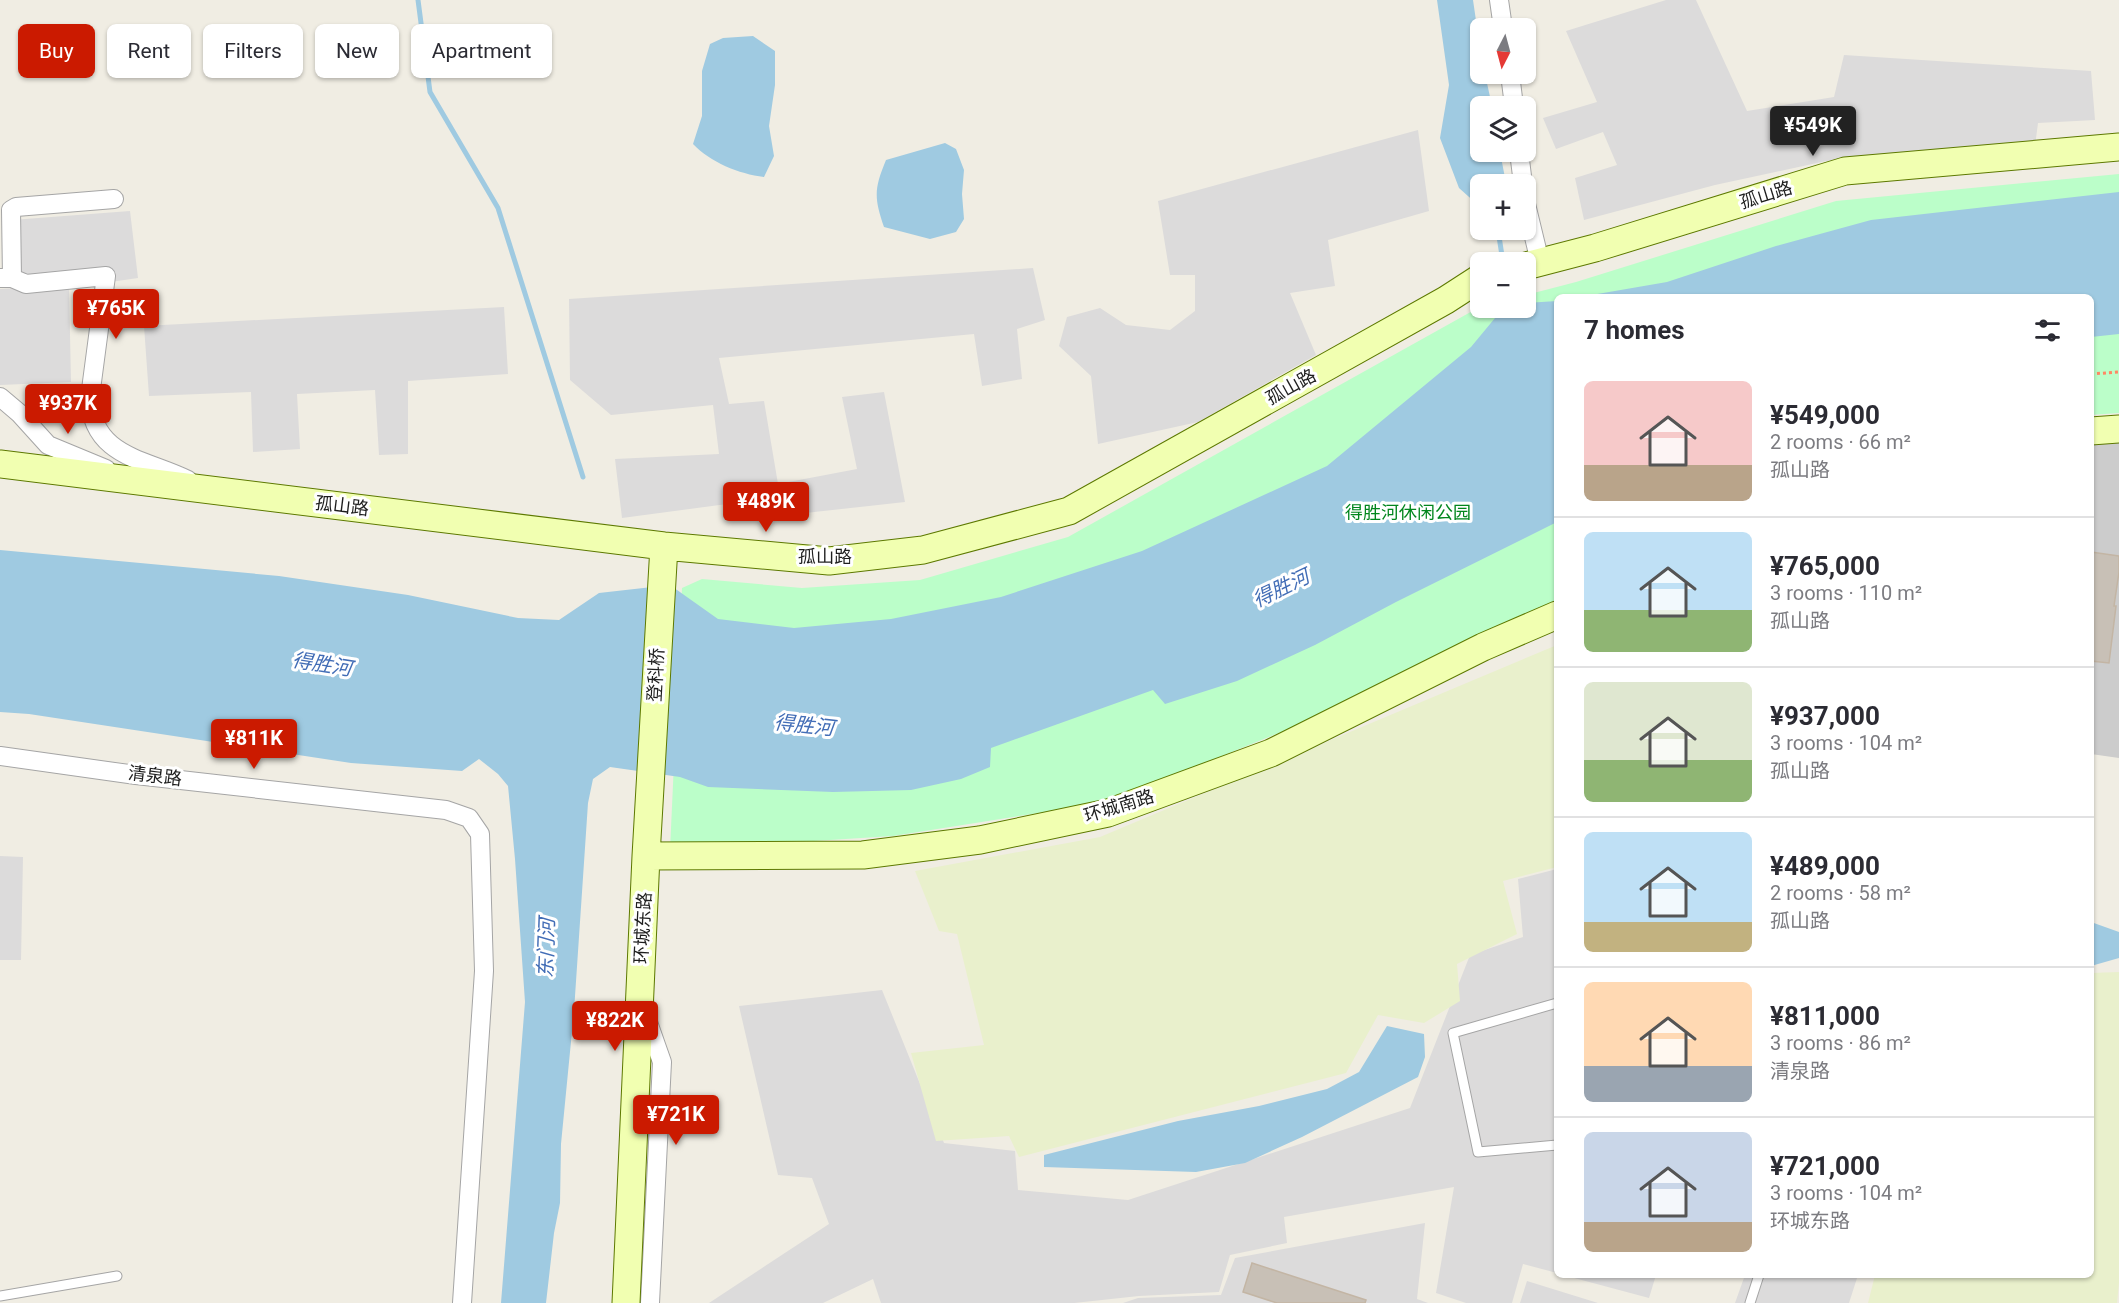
<!DOCTYPE html>
<meta charset="utf-8">
<style>
body{margin:0;font-family:Roboto,"Noto Sans SC",sans-serif;background:#f2f2f3;color:#2b2b33;height:100vh;display:flex;flex-direction:column;font-size:22px;white-space:nowrap}
*{box-sizing:border-box;margin:0}
p{font-size:20px;color:#7c7c81}
.icon{flex:none;width:33px;height:33px;fill:none;stroke:currentColor;stroke-width:2;stroke-linecap:round;stroke-linejoin:round}
.map{position:relative;flex:1;overflow:hidden}
.drawer{position:absolute;left:1554px;top:294px;width:540px;height:984px;display:flex;flex-direction:column;background:#fff;border-radius:9px;box-shadow:0 2px 4px #0004}
.drawer>*{flex:none}
.top-card{position:absolute;left:18px;top:24px;width:570px;height:54px;display:flex;gap:12px}
.needle{width:39px;rotate:186deg}
.controls{position:absolute;left:1470px;top:18px;display:grid;gap:12px}
.controls a{display:grid;place-items:center;width:66px;height:66px;border-radius:9px;background:#fff;box-shadow:0 2px 4px #0004;font-size:30px}
.price{position:absolute;translate:-50% -51px;padding:0 14px;border-radius:6px;background:#cb1a00;color:#fff;font-size:20px;line-height:39px;filter:drop-shadow(0 2px 3px #0008)}
.price::after{content:'';position:absolute;left:50%;top:36px;width:18px;height:14px;margin-left:-9px;background:inherit;clip-path:polygon(0 0,100% 0,50% 100%)}
.price.selected{background:#222;color:#fff}
ul{padding:0;list-style:none}
li{display:flex;align-items:center;gap:18px;height:150px;padding:0 30px}
li+li{border-top:2px solid #e1e1e2}
li span{display:grid;place-items:center;flex:none;width:168px;height:120px;border-radius:9px;color:#555}
li>.icon{margin-inline-start:auto}
span .icon{width:72px;height:72px;fill:#fffc;stroke-width:1}
li b{font-size:26px}
h2{display:flex;justify-content:space-between;align-items:center;height:72px;padding:0 30px;font-size:26px}
.tag{padding:0 21px;border-radius:9px;background:#fff;box-shadow:0 2px 4px #0004;font-size:21px;line-height:54px}
.tag.selected{background:#cb1a00;color:#fff}
.map>svg:first-child{display:block}
.residential{fill:#dcdbdb}
.religious{fill:#ccc}
.farmland{fill:#e9f0cc}
.park{fill:#bbfec9}
.water{fill:#9fcae1}
.lines{fill:none;stroke-linecap:round;stroke-linejoin:round}
.stream{stroke:#9fcae1;stroke-width:5}
.building{fill:#c8c0b6;stroke:#c3b5a4;stroke-width:1.5}
.lane-casing{stroke:#a5a5a5;stroke-width:11}
.street-casing{stroke:#a5a5a5;stroke-width:20}
.secondary-casing{stroke:#5d7900;stroke-width:29}
.path{stroke:#ff8864;stroke-width:3;stroke-dasharray:3 3;stroke-linecap:butt}
.lane{stroke:#fff;stroke-width:9}
.street{stroke:#fff;stroke-width:18}
.secondary{stroke:#f1ffb1;stroke-width:27}
.labels{text-anchor:middle;stroke-width:6;stroke-linejoin:round;paint-order:stroke}
.street-label{font-size:18px;fill:#1e1e1e;stroke:#fff}
.park-label{font-size:18px;fill:#02861d;stroke:#fff}
.water-label{font-size:20px;font-style:italic;fill:#426db6;stroke:#fff}
</style>
<div class="map">
<svg width="2119" height="1303" viewBox="0 0 2119 1303">
<rect width="100%" height="100%" fill="#f0ede3"/>
<path class="residential" d="M1666 0H1696L1747 111 1834 97 1844 55 2091 71 2095 120 2038 123 2035 146 1826 161 1715 185 1584 220 1575 178 1617 165 1603 132 1556 149 1543 118 1597 102 1566 31Z
M1418 130 1429 211 1328 240 1335 286 1290 293 1316 355 1198 422 1098 444 1091 376 1059 346 1067 317 1100 308 1126 325 1170 330 1195 311V275H1170L1158 201Z
M130 211 138 278 69 288 71 382 0 385V289L15 288 12 220Z
M1033 268 1045 320 1017 329 1022 379 982 386 974 334 719 358 729 404 764 401 778 484 857 469 842 397 884 392 905 502 733 521 727 504 622 518 615 459 719 454 713 405 611 415 570 380 569 299Z
M504 307 508 374 408 381V454L379 455 375 390 297 394 300 449 253 452 251 392 149 396 144 326Z
M0 856 23 857 21 960H0Z
M1557 869V1273L1523 1264 1512 1303H1466L1436 1293 1454 1187 1284 1217 1287 1243 1230 1255 1219 1292 1139 1296 1074 1303H881L873 1279 823 1303H709L829 1224 812 1178 778 1175 739 1006 882 990 944 1143 1015 1151 1018 1190 1128 1200 1410 1108 1470 955 1523 937 1518 879Z
M1425 1223 1417 1299 1428 1303H1123L1138 1298 1221 1295 1235 1258Z
M1563 1275H1656L1649 1298Z
M1745 1275H1858L1849 1303H1735Z
M1527 1281 1598 1303H1520Z"/>
<path class="religious" d="M2119 442V758L2091 754V445Z"/>
<path class="farmland" d="M1557 645V867L1503 881 1517 934 1457 964 1460 1001 1424 1023 1378 1015 1346 1073 1019 1157 1009 1136 936 1141 911 1053 984 1045 957 934 939 931 915 871 1100 837Z
M2119 972V1283L2117 1303H1868L1875 1275H2091V973Z"/>
<path class="park" d="M2119 174V413L2091 415V297H1557V602L1286 730 1108 802 893 836 670 850 682 588 702 579 802 588 920 580 1068 537 1476 309 1526 308V295L1576 282 1836 201Z"/>
<path class="water" d="M1437 0H1473L1480 48V74H1485L1492 106H1480V152H1500L1506 183V184H1480V204L1478 205 1459 188 1440 138 1449 85Z
M753 36 775 51V85L769 126 774 156 764 177C739 174 710 162 693 144L702 116V71L710 44 723 38Z
M945 143 956 149 964 170 962 194 964 219 956 232 930 239 884 227C874 198 874 189 886 160Z
M2119 192V334L2091 337V297H1580L1667 282 1776 246 1871 220Z
M1557 301V522L1396 602 1315 645 1237 681 1165 704 1153 690 991 748 990 767 961 779 911 790 833 792 708 787 680 777 610 767 593 779 588 803 574 1011 561 1144 560 1203 554 1233 546 1303H501L525 1002 515 859 508 786 498 774 479 759 462 771 351 763 29 714 0 712V550L279 576 408 595 518 618 559 620 599 593 670 585 718 619 794 628 891 619 1001 597 1142 551 1327 466 1471 347 1500 312 1510 308H1526V303Z
M2091 922 2119 932V958L2091 966Z
M1387 1026 1424 1034 1425 1057 1418 1077 1302 1137 1245 1163 1196 1172 1044 1167V1155L1178 1121 1259 1106 1327 1089 1359 1072Z"/>
<g class="lines">
<path class="stream" d="M418 0 430 92 498 208 583 477
M1498 230 1503 262"/>
</g>
<path class="building" d="M2091 552 2119 556V572L2114 606H2116L2109 663 2091 661Z
M1252 1263 1366 1300 1365 1303H1277L1243 1292Z"/>
<g class="lines">
<g class="lane-casing">
<path id="lane" d="M1557 1003 1453 1033 1478 1152 1557 1145
M0 1296 117 1276
M1750 1303 1759 1275"/>
</g>
<g class="street-casing">
<path id="street" d="M1499 0 1503 28
M1510 74 1514 106
M1519 152 1523 184
M1526 204 1540 262
M0 278H12L26 284 106 276 90 397C91 457 146 459 188 480
M12 278 11 210 16 207 114 199
M0 397 19 413 48 445 106 469
M0 756 136 775 446 810 469 818 480 834 484 971 462 1303
M644 1011 662 1062 650 1303"/>
</g>
<g class="secondary-casing">
<path id="secondary" d="M1526 266 1595 248 1845 171 2119 147
M2091 431 2119 429
M0 464 664 546 829 561 923 550 1069 511 1446 300 1480 278
M646 856 863 855 980 840 1108 813 1271 753 1483 647 1557 615
M626 1303 646 856 664 546"/>
</g>
<path class="path" d="M2091 374 2119 372"/>
<use href="#lane" class="lane"/>
<use href="#street" class="street"/>
<use href="#secondary" class="secondary"/>
</g>
<g class="labels">
<g class="street-label">
<text transform="translate(1766 195) rotate(-17)" y="6">孤山路</text>
<text transform="translate(1291 387) rotate(-29)" y="6">孤山路</text>
<text transform="translate(342 506) rotate(7)" y="6">孤山路</text>
<text x="825" y="563">孤山路</text>
<text transform="translate(656 675) rotate(-87)" y="6">登科桥</text>
<text transform="translate(155 776) rotate(7)" y="6">清泉路</text>
<text transform="translate(1119 806) rotate(-17)" y="6">环城南路</text>
<text transform="translate(643 928) rotate(-87)" y="6">环城东路</text>
</g>
<g class="park-label">
<text x="1408" y="519">得胜河休闲公园</text>
</g>
<g class="water-label">
<text transform="translate(1281 588) rotate(-26)" y="7">得胜河</text>
<text transform="translate(322 664) rotate(9)" y="7">得胜河</text>
<text transform="translate(804 725) rotate(6)" y="7">得胜河</text>
<text transform="translate(546 948) rotate(-88)" y="7">东门河</text>
</g>
</g>
</svg>
<div class="controls">
<a><svg class="needle" viewBox="-14 -14 28 28"><path d="M0-13l5 13h-10z" fill="#e53935"/><path d="M0 13l5-13h-10z" fill="#7c7c81"/></svg></a>
<a><svg class="icon" aria-label="layers" viewBox="0 0 24 24"><path d="M12 4l9 5-9 5-9-5zM3 14l9 5 9-5"/></svg></a>
<a>+</a>
<a>−</a>
</div>
<b class="price selected" style="left:1813px;top:157px">¥549K</b>
<b class="price" style="left:116px;top:340px">¥765K</b>
<b class="price" style="left:68px;top:435px">¥937K</b>
<b class="price" style="left:766px;top:533px">¥489K</b>
<b class="price" style="left:254px;top:770px">¥811K</b>
<b class="price" style="left:615px;top:1052px">¥822K</b>
<b class="price" style="left:676px;top:1146px">¥721K</b>
<div class="top-card">
<a class="tag selected">Buy</a>
<a class="tag">Rent</a>
<a class="tag">Filters</a>
<a class="tag">New</a>
<a class="tag">Apartment</a>
</div>
<section class="drawer">
<h2>7 homes<svg class="icon" aria-label="filters" viewBox="0 0 24 24"><path d="M4 7h16M4 17h16"/><circle cx="9" cy="7" r="2"/><circle cx="15" cy="17" r="2"/></svg></h2>
<ul>
<li><span style="background:linear-gradient(#f6c9c9 70%,#b9a48a 0)"><svg class="icon" aria-label="home" viewBox="0 0 24 24"><path d="M3 11l9-7 9 7M6 9v11h12V9"/></svg></span><div><b>¥549,000</b><p>2 rooms · 66 m²</p><p>孤山路</p></div></li>
<li><span style="background:linear-gradient(#bfe0f5 65%,#8fb573 0)"><svg class="icon" aria-label="home" viewBox="0 0 24 24"><path d="M3 11l9-7 9 7M6 9v11h12V9"/></svg></span><div><b>¥765,000</b><p>3 rooms · 110 m²</p><p>孤山路</p></div></li>
<li><span style="background:linear-gradient(#dfe7d0 65%,#8fb573 0)"><svg class="icon" aria-label="home" viewBox="0 0 24 24"><path d="M3 11l9-7 9 7M6 9v11h12V9"/></svg></span><div><b>¥937,000</b><p>3 rooms · 104 m²</p><p>孤山路</p></div></li>
<li><span style="background:linear-gradient(#bfe0f5 75%,#c2b280 0)"><svg class="icon" aria-label="home" viewBox="0 0 24 24"><path d="M3 11l9-7 9 7M6 9v11h12V9"/></svg></span><div><b>¥489,000</b><p>2 rooms · 58 m²</p><p>孤山路</p></div></li>
<li><span style="background:linear-gradient(#ffd9b3 70%,#9aa5b1 0)"><svg class="icon" aria-label="home" viewBox="0 0 24 24"><path d="M3 11l9-7 9 7M6 9v11h12V9"/></svg></span><div><b>¥811,000</b><p>3 rooms · 86 m²</p><p>清泉路</p></div></li>
<li><span style="background:linear-gradient(#c9d6e8 75%,#b9a48a 0)"><svg class="icon" aria-label="home" viewBox="0 0 24 24"><path d="M3 11l9-7 9 7M6 9v11h12V9"/></svg></span><div><b>¥721,000</b><p>3 rooms · 104 m²</p><p>环城东路</p></div></li>
</ul>
</section>
</div>
